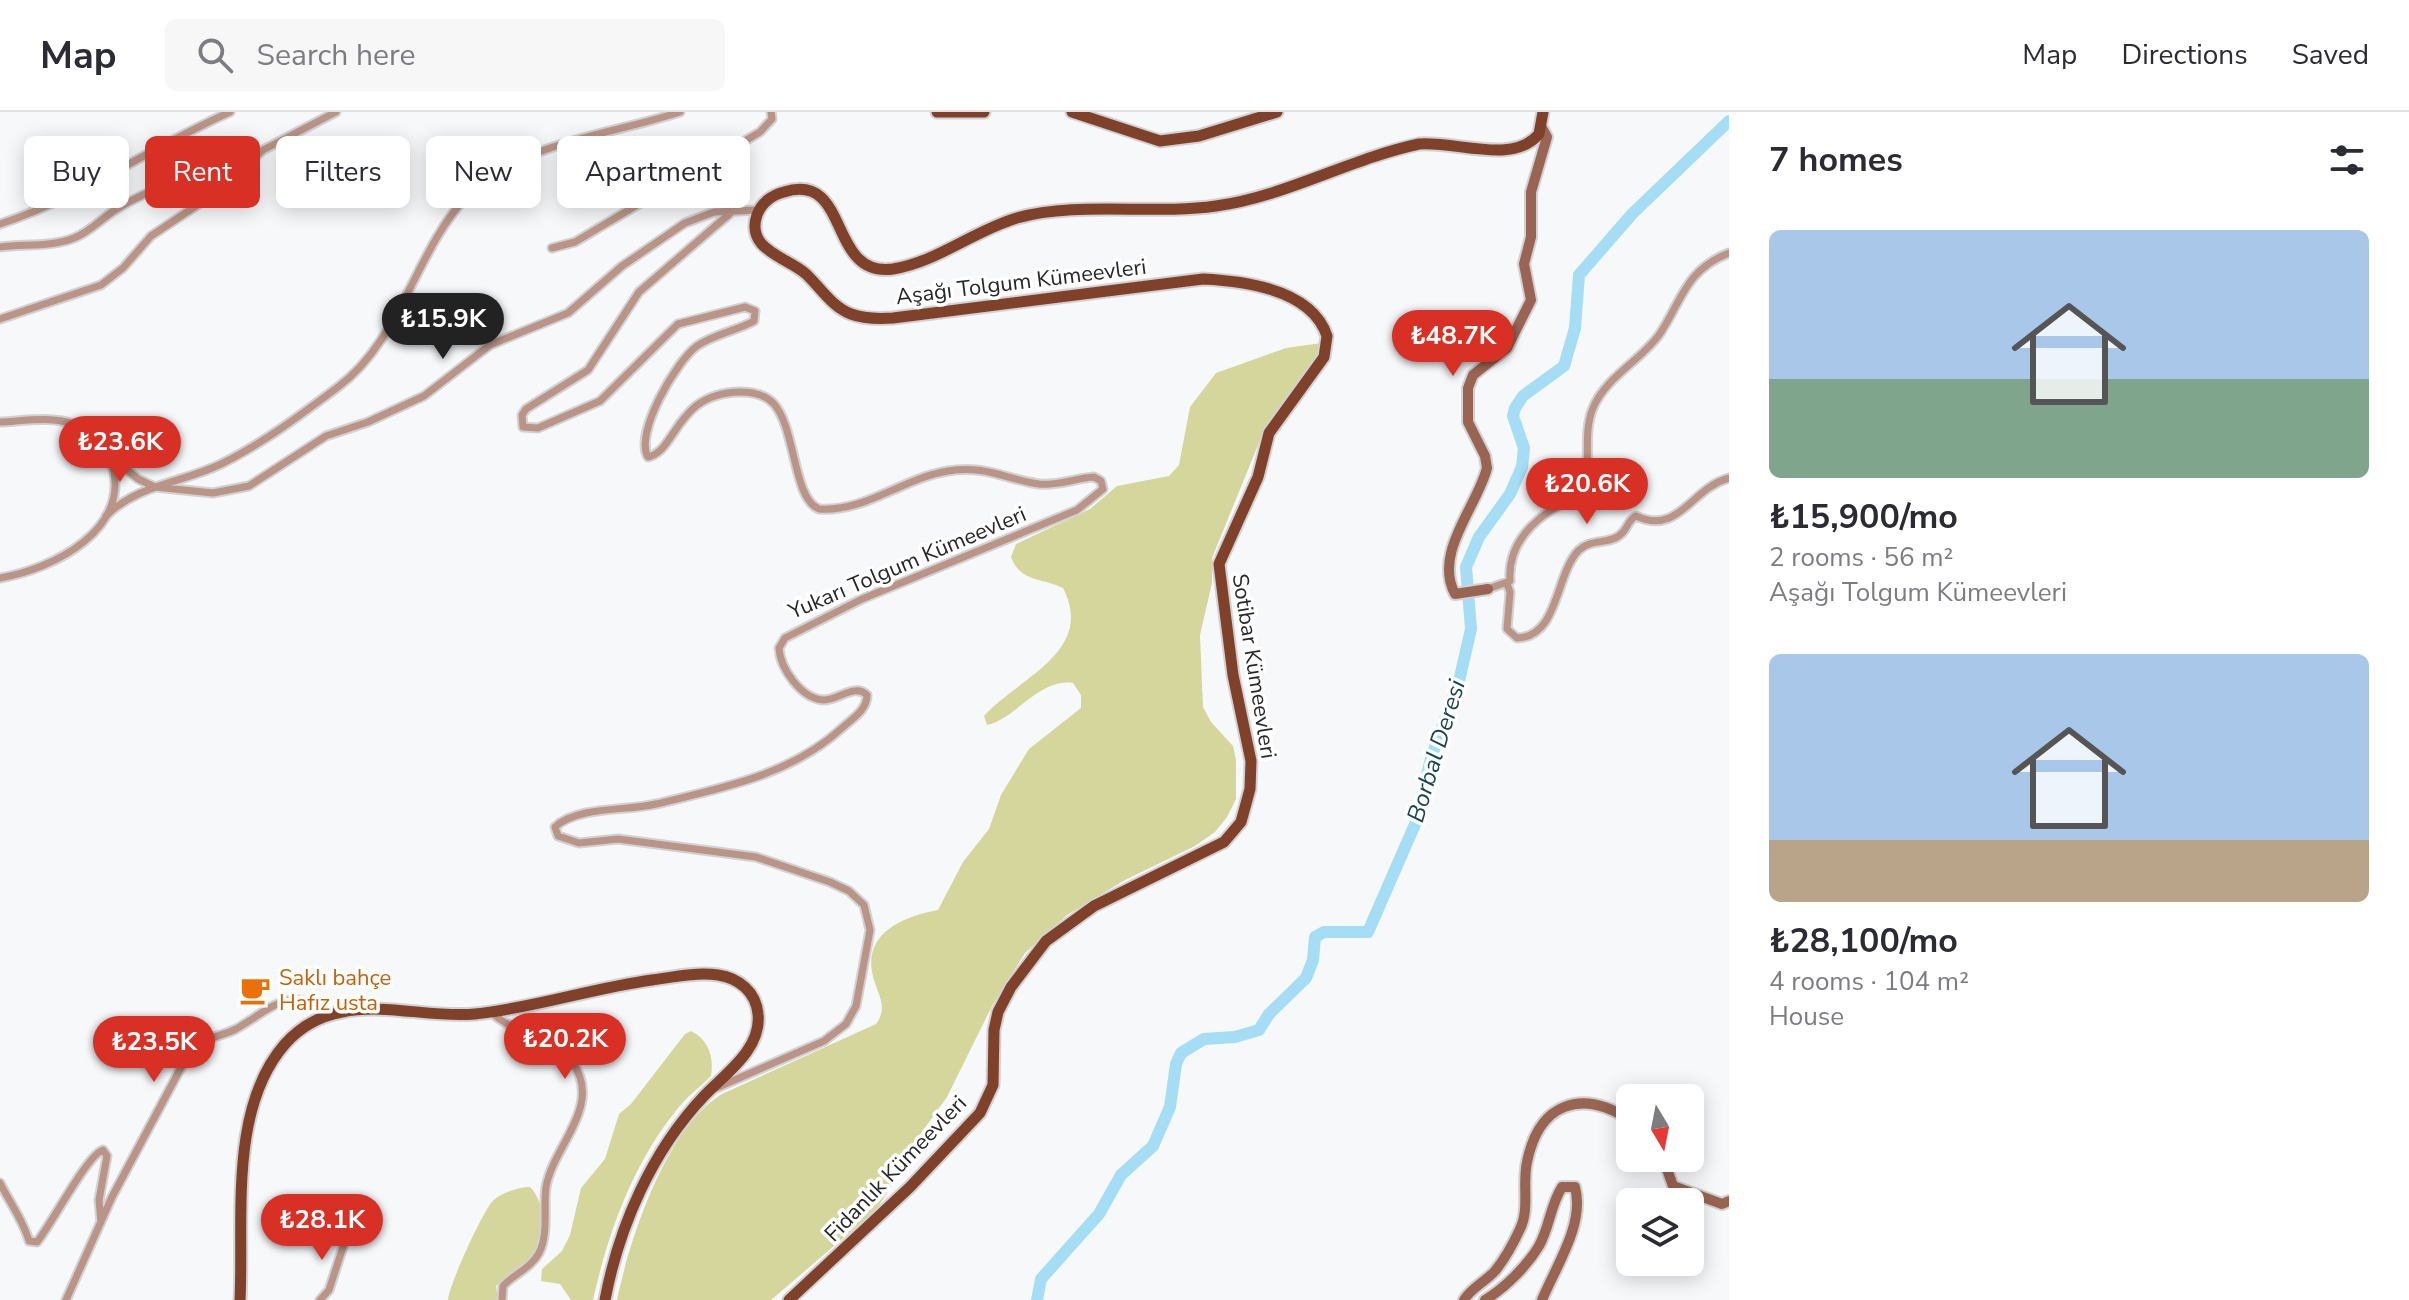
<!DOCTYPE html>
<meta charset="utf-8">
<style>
body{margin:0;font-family:"Nunito Sans",sans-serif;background:#f7f7f7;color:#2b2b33;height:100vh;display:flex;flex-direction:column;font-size:30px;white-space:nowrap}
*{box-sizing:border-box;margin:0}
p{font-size:26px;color:#7c7c81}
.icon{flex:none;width:44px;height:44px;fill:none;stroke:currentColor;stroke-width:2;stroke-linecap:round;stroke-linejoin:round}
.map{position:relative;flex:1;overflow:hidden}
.side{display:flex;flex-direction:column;background:#fff;width:680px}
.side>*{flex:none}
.hud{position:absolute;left:24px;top:24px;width:760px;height:72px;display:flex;gap:16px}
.needle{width:52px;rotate:170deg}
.tools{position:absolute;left:1616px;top:972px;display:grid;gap:16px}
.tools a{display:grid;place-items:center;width:88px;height:88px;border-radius:12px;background:#fff;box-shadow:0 4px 20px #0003;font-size:40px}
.price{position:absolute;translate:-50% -68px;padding:0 18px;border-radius:28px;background:#d93025;color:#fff;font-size:26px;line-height:52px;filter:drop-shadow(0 2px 4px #0008)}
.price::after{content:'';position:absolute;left:50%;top:48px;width:24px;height:18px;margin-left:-12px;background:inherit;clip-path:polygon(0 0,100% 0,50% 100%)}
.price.current{background:#222;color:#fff}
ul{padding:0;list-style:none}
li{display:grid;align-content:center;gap:16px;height:424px;padding:0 40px}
li span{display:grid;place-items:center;height:248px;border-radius:12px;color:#555}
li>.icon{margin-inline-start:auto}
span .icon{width:144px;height:144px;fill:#fffc;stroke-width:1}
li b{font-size:34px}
h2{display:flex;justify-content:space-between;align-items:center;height:96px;padding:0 40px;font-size:34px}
.tag{padding:0 28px;border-radius:12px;background:#fff;box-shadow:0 4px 20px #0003;font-size:28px;line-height:72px}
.tag.current{background:#d93025;color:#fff}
header{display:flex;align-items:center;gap:48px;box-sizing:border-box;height:112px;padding:0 40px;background:#fff;border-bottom:2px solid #e1e1e2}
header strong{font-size:38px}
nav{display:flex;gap:44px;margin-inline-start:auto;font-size:28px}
.search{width:560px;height:72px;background:#f7f7f7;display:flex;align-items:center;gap:20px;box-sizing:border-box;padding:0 28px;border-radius:12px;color:#7c7c81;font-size:30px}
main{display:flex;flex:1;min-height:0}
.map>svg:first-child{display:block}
.green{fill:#d4d69b}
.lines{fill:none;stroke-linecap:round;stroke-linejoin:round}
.river{stroke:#a5ddf5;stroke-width:12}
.street-casing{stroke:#d2d2d4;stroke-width:11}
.secondary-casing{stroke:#d2d2d4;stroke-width:14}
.primary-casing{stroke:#d2d2d4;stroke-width:15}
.street{stroke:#ba9487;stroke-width:7}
.secondary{stroke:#996452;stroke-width:10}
.primary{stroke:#80412b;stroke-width:11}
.labels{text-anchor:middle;stroke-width:7;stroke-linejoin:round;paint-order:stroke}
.street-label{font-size:22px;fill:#272728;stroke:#fff}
.food-label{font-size:22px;fill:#c56008;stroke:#fff;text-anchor:start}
.water-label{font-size:24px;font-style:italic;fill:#184556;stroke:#fff}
</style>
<header>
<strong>Map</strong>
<div class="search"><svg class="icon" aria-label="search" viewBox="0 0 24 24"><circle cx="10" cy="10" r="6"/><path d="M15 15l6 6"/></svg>Search here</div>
<nav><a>Map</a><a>Directions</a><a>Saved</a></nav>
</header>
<main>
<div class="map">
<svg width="1729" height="1188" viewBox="0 0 1729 1188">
<rect width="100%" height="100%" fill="#f7f8fa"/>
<path class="green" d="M1322 231 1318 243 1265 316 1212 446V471L1200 523 1203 595 1211 610 1233 634 1236 648V687L1227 705 1215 720 1195 734 1125 768 1067 803 1025 841 992 894 947 985 914 1031 902 1058 876 1098 771 1188H617C630 1126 666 1016 722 982L876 912C887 897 880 886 875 871 858 823 901 805 938 798L963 750 989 717 1001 683 1029 637 1081 596V583L1073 571C1039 566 1017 606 987 613L984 604C1018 566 1096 540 1063 476 1042 466 1020 470 1011 445L1016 432 1090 397 1117 374 1169 364 1179 353 1190 295 1216 261 1286 236Z
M691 919C709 928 714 945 711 964 699 976 685 986 675 1000 632 1054 608 1121 593 1188H571L560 1172 541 1169 542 1157 562 1139 570 1123 581 1076 605 1047 619 1002 631 992 685 922Z
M530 1075C548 1092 546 1134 527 1151 518 1160 505 1164 496 1174L498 1188H448C449 1173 481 1104 491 1091 498 1082 518 1075 530 1075Z"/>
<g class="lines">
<path class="river" d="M1037 1188 1041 1167 1099 1102 1121 1063 1153 1034 1170 995 1176 952 1181 941 1204 927 1235 925 1259 918 1269 902 1306 866 1313 848 1315 825 1324 820H1368L1416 710 1431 646 1460 565 1471 517 1466 455 1479 425 1510 382 1522 355 1524 336 1513 304 1515 296 1523 284 1564 254 1575 216 1579 163 1632 102 1729 9"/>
<g class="street-casing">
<path id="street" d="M0 112C82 85 151 35 230 0
M0 135C24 132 52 135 74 126 90 120 101 107 115 98 145 79 197 58 232 66
M552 136 575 130 760 20 772 7 771 0
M0 207 101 173 123 156 151 124 217 80 263 38 336 0
M0 310C23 309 51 304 73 312 91 317 105 332 111 349 134 417 53 457 0 466
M108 342 138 367 155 375 213 381 249 374 326 324 368 310 424 284 490 233 568 201 622 154 685 111 714 100 759 98
M106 404C138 372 182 371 221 352 262 332 302 302 338 275 401 228 415 140 467 84 517 31 614 22 680 0
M1507 472 1510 480 1507 517 1517 526C1559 525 1555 462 1579 438 1592 426 1608 433 1620 423 1628 417 1627 409 1636 404 1679 424 1691 376 1729 366
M1488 477 1510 469C1507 424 1546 396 1584 382 1592 355 1582 322 1593 296 1605 266 1640 249 1659 223 1682 189 1685 158 1729 141
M490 899C513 923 552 922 572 950 604 993 553 1034 546 1075 543 1096 549 1121 539 1141 531 1156 514 1162 503 1174L502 1188
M714 977 824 929 846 912 856 894 870 818 864 793 849 779 830 770 756 745 618 727 579 731 558 724 555 715C577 694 628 699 656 692 722 676 791 663 842 616 853 606 867 598 867 583 855 571 838 588 824 588 801 587 780 556 779 536L785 526 862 487 1077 398 1103 377 1101 369 1094 365C1076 366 1058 374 1039 372 1005 367 986 353 948 359 903 366 866 400 819 397 793 387 796 317 774 292 765 282 752 280 740 280 675 281 677 339 648 345 634 322 676 249 697 234 714 222 736 219 754 209L755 199 745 195 678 212 600 289 538 316 523 315 522 303 526 297 588 258 639 180 734 98
M0 1071C10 1091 23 1108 29 1129L37 1130C52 1112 87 1043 103 1038L107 1044 99 1088 101 1110
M66 1188 112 1085 191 937C205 925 220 925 236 917 271 897 290 871 330 903
M320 1188 329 1178 346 1126"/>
</g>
<g class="secondary-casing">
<path id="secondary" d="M1488 477 1455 482C1433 441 1477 395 1487 356L1485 344 1468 310V276L1473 263 1507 236 1531 188 1524 152 1531 125V80L1547 25 1542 16
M1663 1046 1673 1074 1722 1092 1729 1089
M1464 1188C1471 1176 1485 1170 1495 1159 1504 1148 1514 1130 1520 1117 1530 1097 1522 1072 1527 1050 1539 991 1581 976 1630 1008
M1485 1188C1505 1176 1527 1154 1539 1134 1550 1114 1550 1094 1562 1075H1575C1585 1112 1556 1154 1542 1188"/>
</g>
<g class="primary-casing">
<path id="primary" d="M937 0H984
M1072 0 1160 29 1199 24 1277 0
M240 1188C244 1109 228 997 285 932 300 915 320 904 342 900 386 891 431 906 475 902 534 896 593 876 652 868 673 865 697 860 718 863 739 866 756 880 758 902 762 937 725 962 704 984 652 1039 619 1114 605 1188
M789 1188 910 1075 980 1001 993 973 994 918 998 900 1011 875 1046 829 1094 794 1224 730 1241 710 1250 677 1251 649 1233 563 1219 452 1258 365 1269 321 1324 245 1327 224C1312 178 1245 169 1203 167L893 206C879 207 864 207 851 202 832 195 820 175 806 162 787 145 745 138 757 103 761 91 772 83 784 80 851 59 827 166 893 157 937 150 975 118 1017 106 1076 89 1153 103 1216 94 1287 84 1349 47 1419 32 1458 29 1513 53 1539 22L1543 0"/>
</g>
<use href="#street" class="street"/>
<use href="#secondary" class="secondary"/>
<use href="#primary" class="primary"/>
</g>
<defs>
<g id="cafe-bare" transform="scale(2.4)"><path d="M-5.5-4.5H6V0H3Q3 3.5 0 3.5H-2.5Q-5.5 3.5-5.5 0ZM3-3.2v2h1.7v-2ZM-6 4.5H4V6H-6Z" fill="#e8710a" stroke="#fff" stroke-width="2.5" paint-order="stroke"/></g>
</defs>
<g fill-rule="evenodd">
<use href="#cafe-bare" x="255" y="878"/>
</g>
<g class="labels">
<g class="street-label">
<text transform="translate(1021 169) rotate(-7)" y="8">Aşağı Tolgum Kümeevleri</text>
<text transform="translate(907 450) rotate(-23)" y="8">Yukarı Tolgum Kümeevleri</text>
<text transform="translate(1255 554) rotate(81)" y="8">Sotibar Kümeevleri</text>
<text transform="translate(895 1056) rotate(-46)" y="8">Fidanlık Kümeevleri</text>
</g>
<g class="food-label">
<text x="279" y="873">Saklı bahçe<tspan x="279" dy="25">Hafız usta</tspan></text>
</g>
<g class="water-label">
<text transform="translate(1436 639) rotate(-73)" y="8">Borbal Deresi</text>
</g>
</g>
</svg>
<div class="tools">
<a><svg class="needle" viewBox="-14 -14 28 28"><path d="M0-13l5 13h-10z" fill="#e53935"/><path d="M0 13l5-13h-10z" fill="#7c7c81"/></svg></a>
<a><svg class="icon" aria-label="layers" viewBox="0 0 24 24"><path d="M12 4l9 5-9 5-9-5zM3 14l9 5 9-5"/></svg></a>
</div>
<b class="price current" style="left:443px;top:249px">₺15.9K</b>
<b class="price" style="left:1453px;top:266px">₺48.7K</b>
<b class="price" style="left:120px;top:372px">₺23.6K</b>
<b class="price" style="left:1587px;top:414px">₺20.6K</b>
<b class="price" style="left:565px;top:969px">₺20.2K</b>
<b class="price" style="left:154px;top:972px">₺23.5K</b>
<b class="price" style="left:322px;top:1150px">₺28.1K</b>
<div class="hud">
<a class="tag">Buy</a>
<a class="tag current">Rent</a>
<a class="tag">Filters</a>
<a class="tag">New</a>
<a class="tag">Apartment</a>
</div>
</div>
<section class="side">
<h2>7 homes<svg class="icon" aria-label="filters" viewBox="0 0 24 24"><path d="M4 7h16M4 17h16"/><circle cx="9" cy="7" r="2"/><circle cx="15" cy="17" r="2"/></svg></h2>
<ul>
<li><span style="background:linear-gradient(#a9c7e8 60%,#7fa58c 0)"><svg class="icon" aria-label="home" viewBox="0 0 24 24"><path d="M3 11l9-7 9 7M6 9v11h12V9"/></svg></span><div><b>₺15,900/mo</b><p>2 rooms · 56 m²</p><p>Aşağı Tolgum Kümeevleri</p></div></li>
<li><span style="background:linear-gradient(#a9c7e8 75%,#b9a48a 0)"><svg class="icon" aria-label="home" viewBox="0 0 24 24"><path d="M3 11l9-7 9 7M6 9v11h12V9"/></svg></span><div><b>₺28,100/mo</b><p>4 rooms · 104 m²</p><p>House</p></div></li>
</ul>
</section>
</main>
